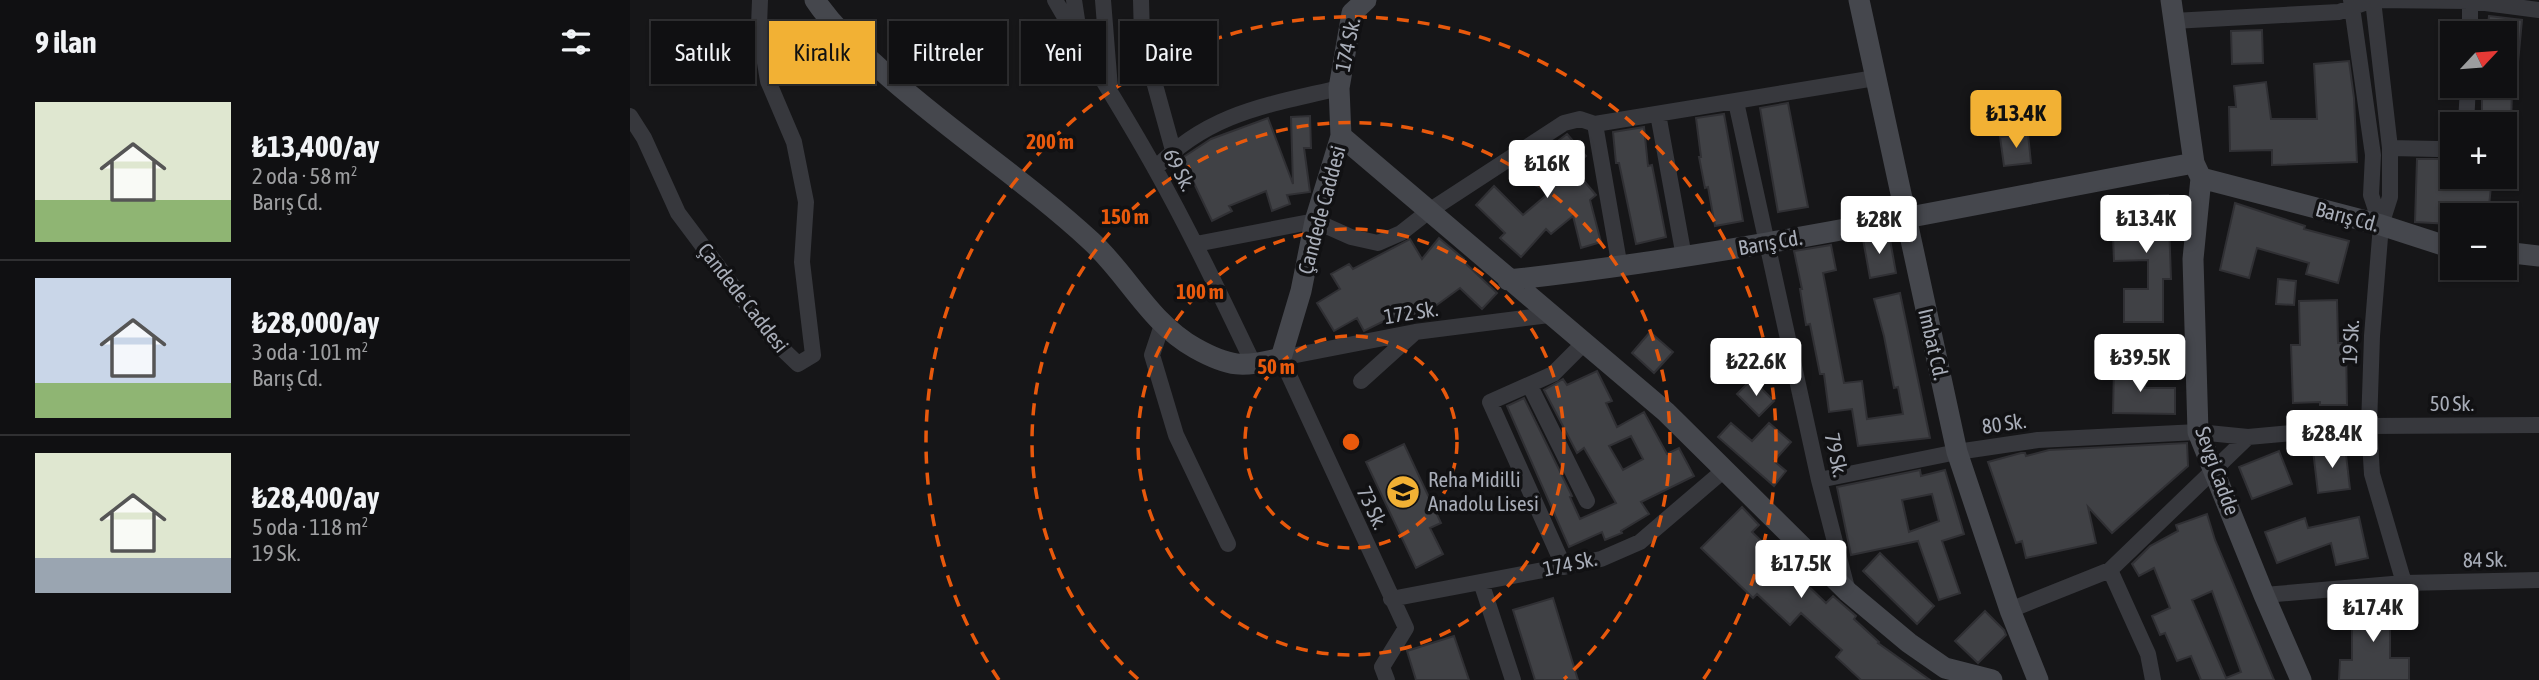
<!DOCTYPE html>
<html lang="tr">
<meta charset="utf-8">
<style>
body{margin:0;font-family:"Asap Condensed",sans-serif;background:#1e1e20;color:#f1f3f6;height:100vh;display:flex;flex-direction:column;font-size:26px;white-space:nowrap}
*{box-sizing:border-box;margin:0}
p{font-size:23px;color:#9c9d9f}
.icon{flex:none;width:38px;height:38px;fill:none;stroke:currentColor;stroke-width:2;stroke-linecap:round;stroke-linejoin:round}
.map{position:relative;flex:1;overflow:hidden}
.details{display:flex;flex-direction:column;background:#101012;width:630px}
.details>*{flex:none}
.guide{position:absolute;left:21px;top:21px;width:665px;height:63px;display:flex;gap:14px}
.needle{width:46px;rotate:64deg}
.buttons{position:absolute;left:1810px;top:21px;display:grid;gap:14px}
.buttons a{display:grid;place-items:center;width:77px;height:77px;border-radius:0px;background:#101012;box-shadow:0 2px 5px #0004,0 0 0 2px #303032;font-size:35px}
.price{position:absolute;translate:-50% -60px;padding:0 16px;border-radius:7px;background:#fff;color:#222;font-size:23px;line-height:46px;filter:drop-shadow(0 2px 4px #0008)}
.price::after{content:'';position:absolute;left:50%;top:42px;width:21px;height:16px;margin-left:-10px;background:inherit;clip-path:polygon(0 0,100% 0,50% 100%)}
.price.current{background:#f2b134;color:#111}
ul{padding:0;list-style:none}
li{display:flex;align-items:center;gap:21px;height:175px;padding:0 35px}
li+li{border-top:2px solid #303032}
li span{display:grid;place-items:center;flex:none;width:196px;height:140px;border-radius:0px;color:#555}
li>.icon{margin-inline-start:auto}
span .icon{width:84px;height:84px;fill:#fffc;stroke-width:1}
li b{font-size:30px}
h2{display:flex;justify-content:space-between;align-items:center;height:84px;padding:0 35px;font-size:30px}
.tag{padding:0 24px;border-radius:0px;background:#101012;box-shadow:0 2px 5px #0004,0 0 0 2px #303032;font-size:24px;line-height:63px}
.tag.current{background:#f2b134;color:#111}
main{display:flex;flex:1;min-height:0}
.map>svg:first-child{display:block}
.building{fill:#404145;stroke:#303034;stroke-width:2;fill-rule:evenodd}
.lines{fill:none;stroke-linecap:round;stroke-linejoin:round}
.street{stroke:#37383d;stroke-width:16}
.secondary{stroke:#45474d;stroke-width:21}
.ring{fill:none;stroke:#e8590c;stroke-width:3.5;stroke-dasharray:12 9}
.labels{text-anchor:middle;stroke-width:7;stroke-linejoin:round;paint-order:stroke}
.street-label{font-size:21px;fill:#a8adb8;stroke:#111113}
.poi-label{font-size:21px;fill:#a8adb8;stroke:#111113;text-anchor:start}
.centre{fill:#e8590c;stroke:#111113;stroke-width:3.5}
.ring-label{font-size:21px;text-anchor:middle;font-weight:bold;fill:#e8590c;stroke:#111113;stroke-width:7;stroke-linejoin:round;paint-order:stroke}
</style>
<main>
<section class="details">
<h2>9 ilan<svg class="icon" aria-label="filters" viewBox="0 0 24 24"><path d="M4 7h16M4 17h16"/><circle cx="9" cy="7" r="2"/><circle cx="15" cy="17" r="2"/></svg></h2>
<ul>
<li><span style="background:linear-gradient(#dfe7d0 70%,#8fb573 0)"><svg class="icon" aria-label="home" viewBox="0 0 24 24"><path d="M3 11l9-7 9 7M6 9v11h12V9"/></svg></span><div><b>₺13,400/ay</b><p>2 oda · 58 m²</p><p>Barış Cd.</p></div></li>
<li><span style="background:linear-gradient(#c9d6e8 75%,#8fb573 0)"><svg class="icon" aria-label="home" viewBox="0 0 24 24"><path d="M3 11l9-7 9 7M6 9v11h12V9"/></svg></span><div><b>₺28,000/ay</b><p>3 oda · 101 m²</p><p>Barış Cd.</p></div></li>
<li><span style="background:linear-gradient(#dfe7d0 75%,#9aa5b1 0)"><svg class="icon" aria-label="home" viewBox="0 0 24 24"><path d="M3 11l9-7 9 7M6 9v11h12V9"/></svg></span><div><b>₺28,400/ay</b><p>5 oda · 118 m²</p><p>19 Sk.</p></div></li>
</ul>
</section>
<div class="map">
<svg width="1909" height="680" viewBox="0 0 1909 680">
<rect width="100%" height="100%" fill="#161618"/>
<path class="building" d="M1859 16 1892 20 1886 84 1874 83V33H1857Z
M1632 30 1633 63 1602 64 1601 31Z
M1719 61 1724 98 1727 162 1642 165V150L1600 151 1599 107H1606L1604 86 1636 82 1641 119H1687L1684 64Z
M1852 91H1882L1881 124H1852Z
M1158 103 1178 207 1148 212 1130 108Z
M1094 114 1113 221 1085 226 1078 187 1075 188 1069 157H1071L1066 118Z
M680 116 681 148H674L680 192 657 195 660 204 642 211 636 191 599 206 602 211 582 221 552 158 581 139 638 118 663 184 661 117Z
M1014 127 1018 166 1022 165 1036 237 1006 244 989 163H986L983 132Z
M937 134 956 156 943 168 966 195 960 200 971 242 951 248 943 216 921 234 916 229 891 257 870 238 875 233 846 205 864 186 893 215 920 192 887 177 894 162 900 158 904 159Z
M1398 134 1401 163 1374 166 1370 137Z
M1787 159H1822V177H1862L1858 215H1820V224L1785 222Z
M1538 195 1541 279H1533V322H1494V289H1518V260L1484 261 1483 236 1498 235 1496 197Z
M1605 203 1675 226 1674 229 1719 241 1708 283 1676 274 1679 263 1627 248 1619 278 1590 270Z
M1259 234 1266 273 1240 278 1233 239Z
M809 238 834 259 833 261 867 293 852 309 830 288 800 310 798 308 767 323 764 316 734 331 727 318 704 331 687 303 710 289 701 274 719 264 723 269 780 239 792 259Z
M1201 245 1206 270 1193 273 1214 383 1232 381 1237 419 1273 414 1268 387 1264 388 1254 336 1244 299 1270 293 1300 438 1228 446 1222 409 1199 412 1194 374H1190L1180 324 1176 325 1170 289H1172L1164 251Z
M1648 279 1666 281 1664 305 1646 304Z
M1707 300 1708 343H1716L1717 405H1690V402L1663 403 1661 345H1670L1669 301Z
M1020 332 1043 352 1024 373 1002 353Z
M1131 353 1133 369 1103 373 1100 356Z
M1514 367 1515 388H1545V414L1483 413 1484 368Z
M967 371 982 401 976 403 987 427 1014 412 1037 454 1049 448 1064 476 1011 502 1019 514 991 531 992 533 975 540 972 532 939 547 877 406 894 398 942 496 940 497 950 519 986 503 954 448 947 453 914 390 933 379 937 385ZM1001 436 1013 459 993 470 979 446Z
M1122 379 1144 401 1129 416 1107 394Z
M1101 423 1122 441 1139 423 1161 442 1144 461 1156 471 1144 486 1088 437Z
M1557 443 1558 466 1482 533 1458 507 1466 543 1396 558 1392 541 1386 543 1358 462 1391 453H1395L1396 456 1419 450Z
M774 444 811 523 800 528 813 554 786 568 736 462Z
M1715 446 1720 489 1688 493 1683 450Z
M1649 451 1662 484 1622 499 1609 467Z
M1290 470 1291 476 1315 470 1334 534 1312 541 1330 593 1309 600 1288 541 1221 555 1207 487ZM1302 494 1309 521 1279 532 1272 500Z
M1112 507 1129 525 1122 532 1196 603 1203 596 1226 616 1224 619 1249 642 1248 643 1300 680H1231L1206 657 1212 650 1171 613 1160 625 1127 594 1123 598 1071 548Z
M1577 514 1585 540 1644 680H1571L1561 656 1547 661 1535 633 1530 635 1522 616 1540 608 1524 568 1509 576 1502 564 1520 546 1548 531 1546 525ZM1582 591 1611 672 1596 678 1562 600Z
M1729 517 1738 558 1706 565 1701 543 1647 563 1635 532 1675 518 1678 528Z
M1250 553 1304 606 1287 624 1233 571Z
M1760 596V658H1779V680H1709L1710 660H1722V598Z
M923 598 948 680H905L883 610Z
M1355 611 1374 630 1376 635 1348 663 1325 641Z
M824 636 839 680H786L777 651Z"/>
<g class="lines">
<path class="street" d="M425 0C457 56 492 109 523 165 560 231 592 298 624 365
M444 0 449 33
M473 0 480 88
M511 0 512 38 543 150
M1721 0 1743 155 1741 195 1751 225
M1743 0 1760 148V197L1751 225 1742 336 1739 426 1742 474 1774 583
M1840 0V33
M1543 21 1709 12 1743 0 1840 1 1909 10
M1106 102 1189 480 1218 592
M1028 114 1054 257
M0 116 14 138 48 213 144 341 168 364 183 355 172 262 176 202 164 142 138 81 129 26 130 0
M965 124 990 268
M1836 124 1838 86
M1760 148 1808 149 1822 147
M525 169C578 113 638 105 709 88
M566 244 685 221 721 237 748 243 771 233 799 211 934 123 950 119 965 124 1245 78
M532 325 522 355 546 435 598 544
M731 381 783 334
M900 386 957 501
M1189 480 1327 452 1408 440 1568 432 1618 437 1739 426 1909 425
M934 567 860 402 923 374 955 342
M1480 570 1518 654 1523 680
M851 582 883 680
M1634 595 1774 583 1909 580
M761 599 971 559 1010 542 1093 471
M1380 610 1480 570 1618 437
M757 680 752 667 776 628 651 358 785 332 919 315"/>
<path class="secondary" d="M185 0C203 27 226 47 250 69 317 130 395 180 461 241 498 275 520 323 565 348 599 367 613 368 651 358L671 291 685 221 711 136 709 88 722 13 736 0
M1229 0 1327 452 1380 610 1408 680
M1541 0 1564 163 1571 178 1563 259 1568 432 1634 595 1671 680
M711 136 1036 412 1218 592 1279 643 1315 668 1362 680
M1571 178 1751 225 1822 248
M1874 252 1909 256
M878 280C1109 255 1336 205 1564 163"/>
</g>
<g class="ring">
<circle cx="721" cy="442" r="106"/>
<circle cx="721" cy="442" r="213"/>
<path d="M508 679A319 319 0 1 1 934 679"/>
<path d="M369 680A425 425 0 1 1 1073 680"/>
</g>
<defs>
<g id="school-disc" transform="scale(1.75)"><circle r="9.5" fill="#f2b134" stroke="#111113"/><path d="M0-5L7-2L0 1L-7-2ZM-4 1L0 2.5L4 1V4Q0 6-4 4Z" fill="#111"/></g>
</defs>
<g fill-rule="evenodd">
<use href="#school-disc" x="773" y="492"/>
</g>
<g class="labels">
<g class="street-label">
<text transform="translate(718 45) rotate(-78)" y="7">174 Sk.</text>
<text transform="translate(549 170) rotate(62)" y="7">69 Sk.</text>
<text transform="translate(692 210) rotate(-75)" y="7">Çandede Caddesi</text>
<text transform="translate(1717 217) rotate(15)" y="7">Barış Cd.</text>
<text transform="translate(1140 243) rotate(-10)" y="7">Barış Cd.</text>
<text transform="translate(113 298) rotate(52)" y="7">Çandede Caddesi</text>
<text transform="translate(781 313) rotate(-9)" y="7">172 Sk.</text>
<text transform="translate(1721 342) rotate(-87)" y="7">19 Sk.</text>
<text transform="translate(1303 344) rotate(77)" y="7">Imbat Cd.</text>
<text x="1822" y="411">50 Sk.</text>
<text transform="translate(1374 424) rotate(-8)" y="7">80 Sk.</text>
<text transform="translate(1206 455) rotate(78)" y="7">79 Sk.</text>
<text transform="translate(1587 471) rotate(70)" y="7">Sevgi Cadde</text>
<text transform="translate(742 508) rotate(65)" y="7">73 Sk.</text>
<text transform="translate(1855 560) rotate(-1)" y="7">84 Sk.</text>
<text transform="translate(940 564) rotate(-12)" y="7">174 Sk.</text>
</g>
<g class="poi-label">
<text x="798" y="487">Reha Midilli<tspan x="798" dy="24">Anadolu Lisesi</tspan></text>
</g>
</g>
<circle cx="721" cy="442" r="10" class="centre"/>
<g class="ring-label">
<text x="420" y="149">200 m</text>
<text x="495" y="224">150 m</text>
<text x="570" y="299">100 m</text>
<text x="646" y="374">50 m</text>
</g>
</svg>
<div class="buttons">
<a><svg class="needle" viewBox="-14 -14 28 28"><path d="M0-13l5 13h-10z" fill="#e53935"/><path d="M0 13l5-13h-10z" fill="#9c9d9f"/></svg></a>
<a>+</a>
<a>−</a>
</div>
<b class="price current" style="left:1386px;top:150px">₺13.4K</b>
<b class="price" style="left:917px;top:200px">₺16K</b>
<b class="price" style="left:1516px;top:255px">₺13.4K</b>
<b class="price" style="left:1249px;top:256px">₺28K</b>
<b class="price" style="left:1510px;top:394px">₺39.5K</b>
<b class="price" style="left:1126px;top:398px">₺22.6K</b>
<b class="price" style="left:1702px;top:470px">₺28.4K</b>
<b class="price" style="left:1171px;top:600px">₺17.5K</b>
<b class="price" style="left:1743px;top:644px">₺17.4K</b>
<div class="guide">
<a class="tag">Satılık</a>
<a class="tag current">Kiralık</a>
<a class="tag">Filtreler</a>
<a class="tag">Yeni</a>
<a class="tag">Daire</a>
</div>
</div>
</main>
